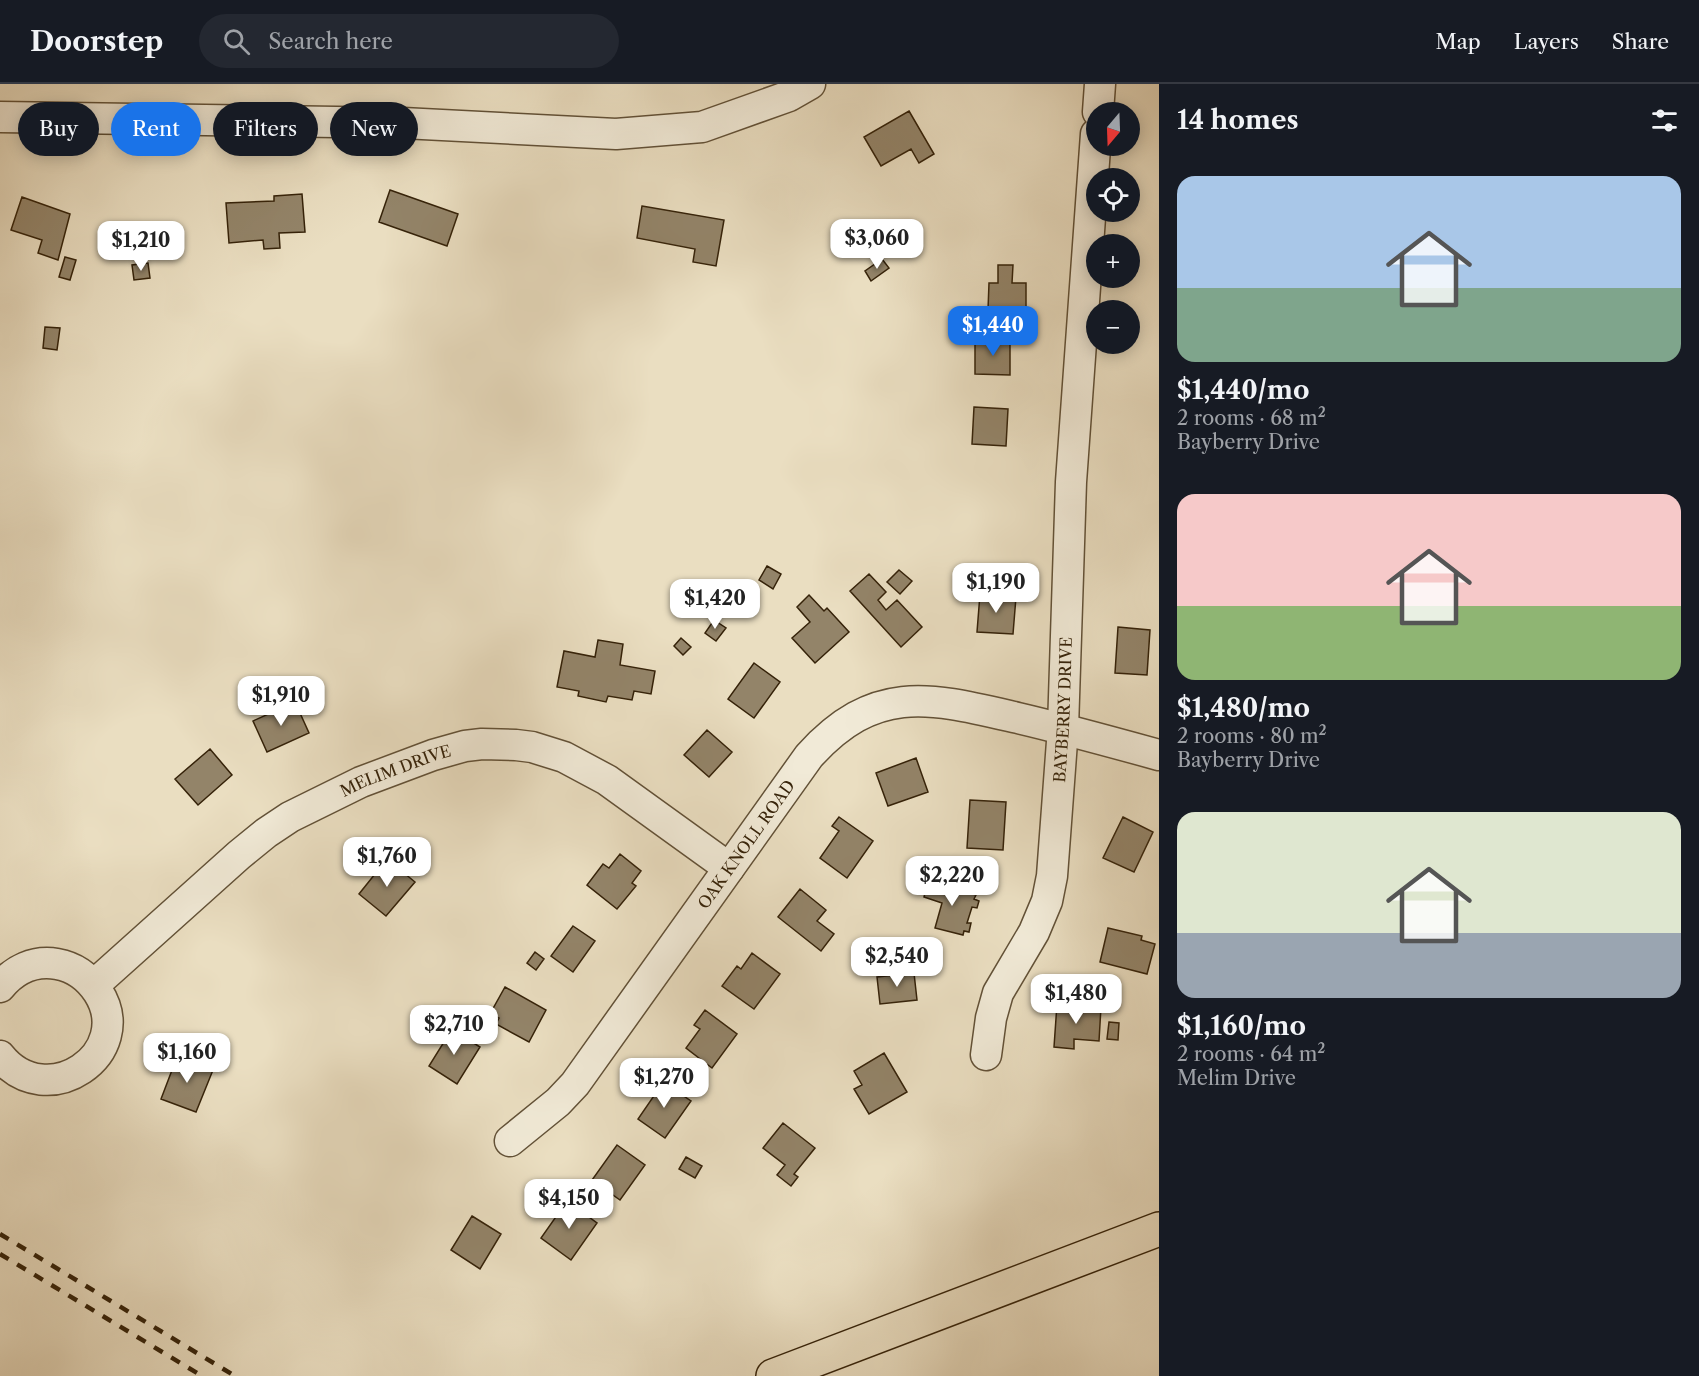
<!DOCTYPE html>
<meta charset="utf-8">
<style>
body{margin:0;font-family:"Libre Caslon Text",serif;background:#242831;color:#f1f3f6;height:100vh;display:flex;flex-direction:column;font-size:22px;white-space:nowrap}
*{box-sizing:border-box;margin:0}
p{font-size:20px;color:#9ea1a6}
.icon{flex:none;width:33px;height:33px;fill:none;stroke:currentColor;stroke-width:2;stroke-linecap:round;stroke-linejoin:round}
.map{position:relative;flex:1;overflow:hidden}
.details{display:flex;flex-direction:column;background:#171b24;width:540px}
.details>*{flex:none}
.guide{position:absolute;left:18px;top:18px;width:570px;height:54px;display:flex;gap:12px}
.needle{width:39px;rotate:199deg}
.fabs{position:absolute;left:1086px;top:18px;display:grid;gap:12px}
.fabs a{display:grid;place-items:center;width:54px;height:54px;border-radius:50%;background:#171b24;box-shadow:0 3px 15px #0003;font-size:30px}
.price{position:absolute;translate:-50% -51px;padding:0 14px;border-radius:12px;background:#fff;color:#222;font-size:20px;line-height:39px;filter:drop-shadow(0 2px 3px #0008)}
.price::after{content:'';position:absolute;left:50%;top:36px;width:18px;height:14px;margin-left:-9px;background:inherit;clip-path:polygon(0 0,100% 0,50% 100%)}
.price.selected{background:#1a73e8;color:#fff}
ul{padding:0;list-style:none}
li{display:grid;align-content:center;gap:12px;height:318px;padding:0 18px}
li span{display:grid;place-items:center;height:186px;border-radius:18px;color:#555}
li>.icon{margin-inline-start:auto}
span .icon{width:108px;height:108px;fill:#fffc;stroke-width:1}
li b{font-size:26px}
h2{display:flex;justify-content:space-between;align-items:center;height:72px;padding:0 18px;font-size:26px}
.chip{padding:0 21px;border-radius:27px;background:#171b24;box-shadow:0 3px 15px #0003;font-size:21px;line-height:54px}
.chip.selected{background:#1a73e8;color:#fff}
header{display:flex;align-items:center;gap:36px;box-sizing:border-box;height:84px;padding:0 30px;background:#171b24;border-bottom:2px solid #363941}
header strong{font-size:28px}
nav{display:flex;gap:33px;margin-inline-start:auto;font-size:21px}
.search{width:420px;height:54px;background:#242831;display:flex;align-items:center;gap:15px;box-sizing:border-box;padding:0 21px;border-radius:33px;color:#9ea1a6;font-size:22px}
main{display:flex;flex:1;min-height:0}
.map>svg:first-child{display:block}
.building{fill:#938469;stroke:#352209;stroke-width:1.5}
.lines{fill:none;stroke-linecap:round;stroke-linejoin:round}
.minor-casing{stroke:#625137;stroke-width:33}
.highway-casing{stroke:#352209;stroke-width:36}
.minor{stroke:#f1ead7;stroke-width:30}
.highway{stroke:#eadec1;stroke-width:33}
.rail{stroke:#352209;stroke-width:4.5;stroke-dasharray:10 10;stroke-linecap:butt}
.labels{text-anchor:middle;stroke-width:6;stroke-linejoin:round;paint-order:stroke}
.street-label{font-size:16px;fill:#352209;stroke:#f1ead7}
</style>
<header>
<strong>Doorstep</strong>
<div class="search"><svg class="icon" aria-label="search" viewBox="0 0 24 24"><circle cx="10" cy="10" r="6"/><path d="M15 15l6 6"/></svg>Search here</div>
<nav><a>Map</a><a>Layers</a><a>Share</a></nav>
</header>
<main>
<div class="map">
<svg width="1159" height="1292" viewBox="0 0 1159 1292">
<rect width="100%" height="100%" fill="#eadec1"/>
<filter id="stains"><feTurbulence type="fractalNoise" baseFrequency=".00333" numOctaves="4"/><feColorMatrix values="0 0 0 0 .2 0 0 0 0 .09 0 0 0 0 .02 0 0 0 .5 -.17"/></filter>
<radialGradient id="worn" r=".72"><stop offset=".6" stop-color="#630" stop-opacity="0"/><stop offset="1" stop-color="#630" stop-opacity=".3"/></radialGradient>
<path class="building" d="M909 27 934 70 919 79 911 65 881 82 864 53Z
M390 106 458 130 447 162 379 138Z
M302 110 305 148 279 149 280 164 264 165 263 156 229 159 226 119 274 117V112Z
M22 113 70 130 58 176 38 169 42 156 11 146Z
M642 122 724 136 716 182 693 178 695 165 637 154Z
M65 173 76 176 70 196 59 193Z
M882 175 889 184 871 197 865 187Z
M148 179 150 194 134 196 132 181Z
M998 181H1013L1012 199H1026V226H988L989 199H998Z
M45 243 60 244 57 266 43 264Z
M975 256H1010V291L975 290Z
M974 323 1008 325 1006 362 972 360Z
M767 482 781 490 773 505 759 496Z
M899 486 912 497 900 510 887 498Z
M869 490 886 508 878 516 886 526 897 516 922 543 901 563 850 507Z
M980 510 1016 513 1013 550 977 548Z
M809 511 824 527 827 524 849 548 815 579 792 554 810 538 797 523Z
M714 536 726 544 716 557 705 549Z
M1118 543 1150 546 1147 591 1115 589Z
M681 554 691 563 683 571 674 562Z
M598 556 623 560 620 581 655 587 651 610 634 607 632 616 608 612 606 618 578 612 579 607 557 603 564 567 595 573Z
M754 579 780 598 754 634 728 615Z
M295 618 309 649 267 668 253 637Z
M707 646 732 668 709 693 684 671Z
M210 665 232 691 198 721 175 695Z
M916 674 928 708 888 722 876 689Z
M970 716 1006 718 1003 766 967 764Z
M839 733 873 757 847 794 820 774 839 747 832 742Z
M1123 733 1153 748 1134 788 1103 774Z
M620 770 641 787 632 799 636 802 617 825 587 801 603 780 609 784Z
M387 775 415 798 386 832 359 810Z
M928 797 976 811 974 815 979 817 977 824 972 823 967 839H971L969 848 964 847 963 851 935 844 942 819 924 813Z
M800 805 826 826 817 837 834 850 821 867 778 833Z
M573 842 595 857 573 888 551 872Z
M1108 844 1142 852 1141 856 1155 860 1147 890 1100 878Z
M535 868 544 875 536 886 527 879Z
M752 869 780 890 754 925 722 902 737 882 741 885Z
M914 889 917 916 880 920 877 893Z
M505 903 546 926 529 958 496 940 499 934 490 930Z
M1057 920 1101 923 1099 957 1074 955V965L1054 963Z
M705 926 737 950 712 984 686 964 700 945 694 941Z
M1109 938 1119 939 1118 956 1107 955Z
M452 945 480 963 457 1000 429 982Z
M884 969 907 1008 869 1030 854 1005 862 1001 854 987Z
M177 973 213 986 196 1028 161 1015Z
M660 996 691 1017 665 1054 638 1035 658 1006 655 1004Z
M783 1039 815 1064 794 1090 798 1093 791 1102 777 1091 785 1081 763 1064Z
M617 1061 645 1081 620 1116 592 1096Z
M686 1073 702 1082 695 1094 679 1085Z
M567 1117 597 1139 571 1176 541 1154Z
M472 1132 501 1150 480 1185 451 1166Z"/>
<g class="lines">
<g class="minor-casing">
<g id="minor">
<path d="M1098 28 1100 0"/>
<path d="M0 33 403 39 616 50 702 43 789 12 810 0"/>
<path id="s1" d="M94 901 239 771 266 749 290 733 361 698 433 671 465 662 482 660 516 661 532 663 564 673 607 696 729 784"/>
<path d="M0 903C14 886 34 876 57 880 74 883 88 893 98 908 137 969 47 1031 0 972"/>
<path id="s2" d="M986 971 991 934 998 909 1034 848 1047 817 1052 792 1063 644 1071 398 1096 50"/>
<path id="s3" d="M510 1057 558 1018 575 1000 809 672C876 598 931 614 1018 634 1065 645 1112 658 1159 671"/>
</g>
</g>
<g class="highway-casing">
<path id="highway" d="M773 1292 1159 1145"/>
</g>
<use href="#minor" class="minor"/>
<use href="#highway" class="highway"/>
<path class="rail" d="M0 1150 235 1292
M0 1170 202 1292"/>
</g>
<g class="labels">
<g class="street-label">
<text dy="6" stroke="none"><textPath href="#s2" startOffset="360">BAYBERRY DRIVE</textPath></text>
<text dy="6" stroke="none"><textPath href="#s1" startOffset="374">MELIM DRIVE</textPath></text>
<text dy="6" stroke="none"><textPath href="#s3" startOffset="381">OAK KNOLL ROAD</textPath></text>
</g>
</g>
<rect width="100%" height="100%" filter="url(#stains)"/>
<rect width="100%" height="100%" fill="url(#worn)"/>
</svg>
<div class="fabs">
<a><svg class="needle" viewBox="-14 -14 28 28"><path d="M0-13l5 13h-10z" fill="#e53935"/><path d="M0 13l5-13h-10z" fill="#9ea1a6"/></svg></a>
<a><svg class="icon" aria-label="locate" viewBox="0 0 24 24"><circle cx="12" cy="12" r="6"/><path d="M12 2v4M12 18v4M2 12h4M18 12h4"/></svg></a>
<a>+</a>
<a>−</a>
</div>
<b class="price" style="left:877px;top:186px">$3,060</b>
<b class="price" style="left:141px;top:188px">$1,210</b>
<b class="price selected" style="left:993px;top:273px">$1,440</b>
<b class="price" style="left:996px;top:530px">$1,190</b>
<b class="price" style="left:715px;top:546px">$1,420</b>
<b class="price" style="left:281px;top:643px">$1,910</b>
<b class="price" style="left:387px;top:804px">$1,760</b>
<b class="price" style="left:952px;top:823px">$2,220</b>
<b class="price" style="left:897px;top:904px">$2,540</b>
<b class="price" style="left:1076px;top:941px">$1,480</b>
<b class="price" style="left:454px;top:972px">$2,710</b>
<b class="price" style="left:187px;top:1000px">$1,160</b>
<b class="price" style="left:664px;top:1025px">$1,270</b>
<b class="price" style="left:569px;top:1146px">$4,150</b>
<div class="guide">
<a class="chip">Buy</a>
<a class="chip selected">Rent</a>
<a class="chip">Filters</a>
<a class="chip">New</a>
</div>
</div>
<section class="details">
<h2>14 homes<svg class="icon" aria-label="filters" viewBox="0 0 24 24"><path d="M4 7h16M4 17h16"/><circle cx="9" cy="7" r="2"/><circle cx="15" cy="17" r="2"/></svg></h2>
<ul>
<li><span style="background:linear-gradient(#a9c7e8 60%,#7fa58c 0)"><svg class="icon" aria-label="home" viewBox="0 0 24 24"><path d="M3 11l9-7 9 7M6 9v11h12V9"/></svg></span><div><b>$1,440/mo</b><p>2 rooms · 68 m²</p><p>Bayberry Drive</p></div></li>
<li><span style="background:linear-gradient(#f6c9c9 60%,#8fb573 0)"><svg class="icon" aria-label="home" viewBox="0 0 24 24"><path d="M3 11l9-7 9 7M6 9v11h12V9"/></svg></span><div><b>$1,480/mo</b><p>2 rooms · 80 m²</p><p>Bayberry Drive</p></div></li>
<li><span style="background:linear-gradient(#dfe7d0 65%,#9aa5b1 0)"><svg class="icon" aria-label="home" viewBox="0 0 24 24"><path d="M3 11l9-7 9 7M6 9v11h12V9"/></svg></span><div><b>$1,160/mo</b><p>2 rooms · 64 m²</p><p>Melim Drive</p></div></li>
</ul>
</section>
</main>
